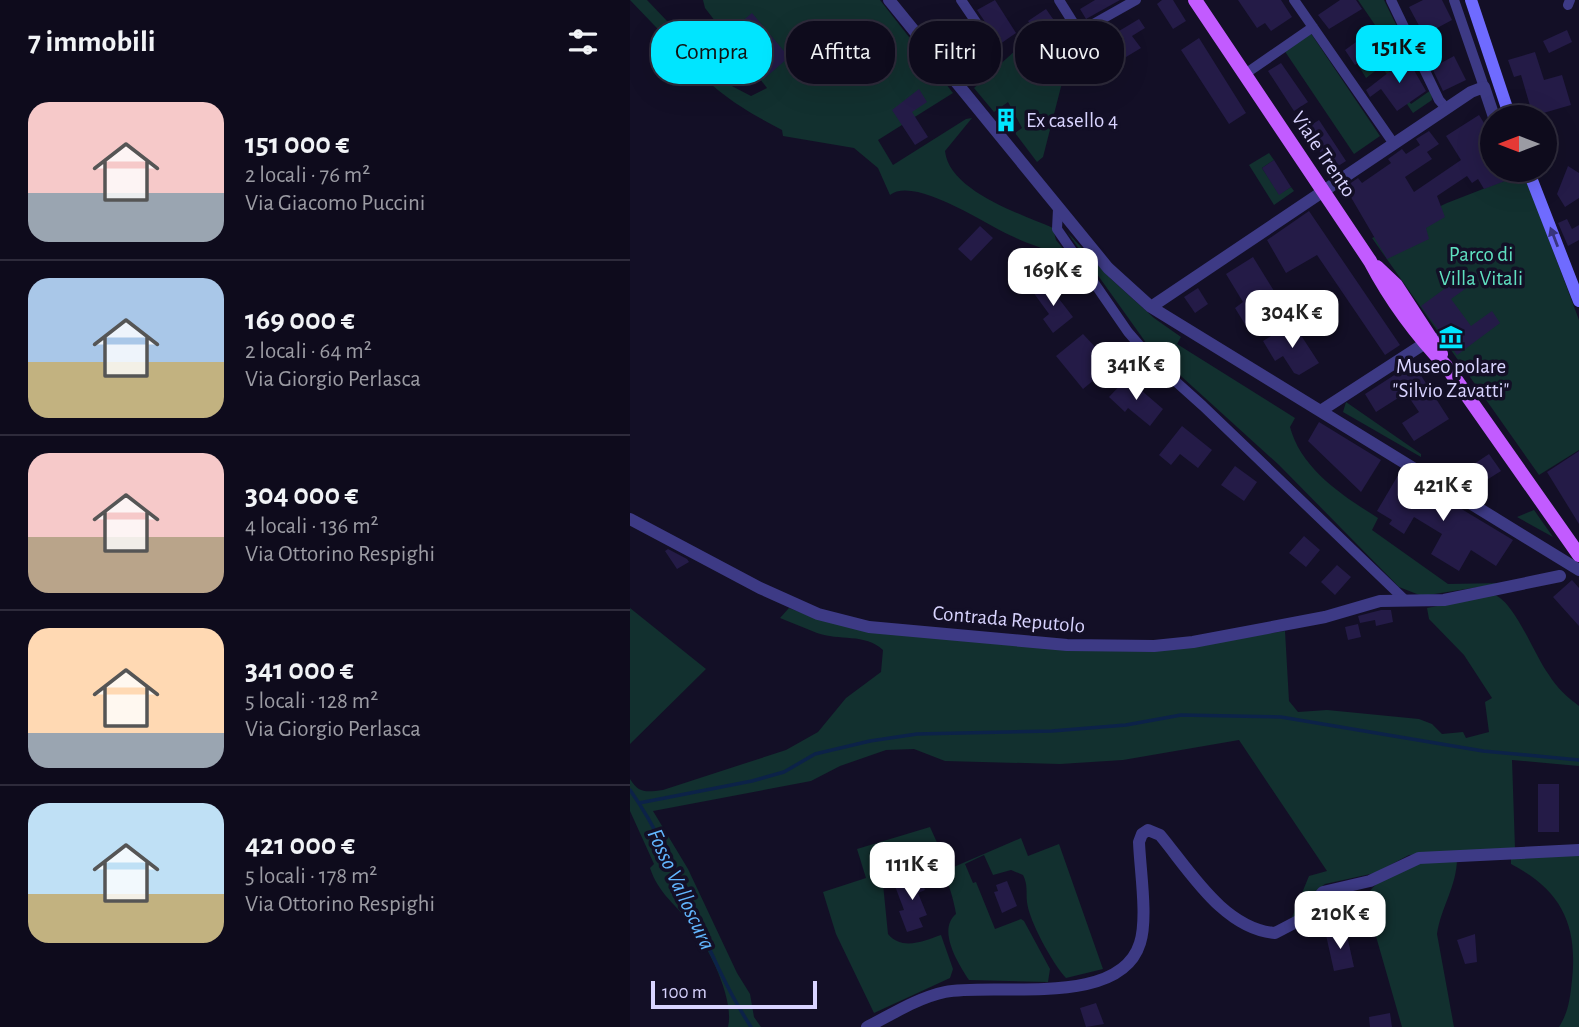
<!DOCTYPE html>
<html lang="it">
<meta charset="utf-8">
<style>
body{margin:0;font-family:"Alegreya Sans",sans-serif;background:#1c1929;color:#f1f3f6;height:100vh;display:flex;flex-direction:column;font-size:26px;white-space:nowrap}
*{box-sizing:border-box;margin:0}
p{font-size:23px;color:#9b9ba3}
.icon{flex:none;width:38px;height:38px;fill:none;stroke:currentColor;stroke-width:2;stroke-linecap:round;stroke-linejoin:round}
.map{position:relative;flex:1;overflow:hidden}
.sheet{display:flex;flex-direction:column;background:#0e0b1c;width:630px}
.sheet>*{flex:none}
.banner{position:absolute;left:21px;top:21px;width:665px;height:63px;display:flex;gap:14px}
.needle{width:46px;rotate:270deg}
.controls{position:absolute;left:850px;top:105px;display:grid;gap:14px}
.controls a{display:grid;place-items:center;width:77px;height:77px;border-radius:50%;background:#0e0b1c;box-shadow:0 7px 28px #0002,0 0 0 2px #2e2b3b;font-size:35px}
.scale{position:absolute;left:21px;bottom:18px;width:166px;box-sizing:border-box;padding-left:7px;border:4px solid #d9d4ff;border-top:0;font-size:19px;line-height:24px;white-space:nowrap;color:#d9d4ff;-webkit-text-stroke:5px #130f26;paint-order:stroke}
.price{position:absolute;translate:-50% -60px;padding:0 16px;border-radius:14px;background:#fff;color:#222;font-size:23px;line-height:46px;filter:drop-shadow(0 2px 4px #0008)}
.price::after{content:'';position:absolute;left:50%;top:42px;width:21px;height:16px;margin-left:-10px;background:inherit;clip-path:polygon(0 0,100% 0,50% 100%)}
.price.on{background:#00e5ff;color:#111}
ul{padding:0;list-style:none}
li{display:flex;align-items:center;gap:21px;height:175px;padding:0 28px}
li+li{border-top:2px solid #2e2b3b}
li span{display:grid;place-items:center;flex:none;width:196px;height:140px;border-radius:21px;color:#555}
li>.icon{margin-inline-start:auto}
span .icon{width:84px;height:84px;fill:#fffc;stroke-width:1}
li b{font-size:30px}
h2{display:flex;justify-content:space-between;align-items:center;height:84px;padding:0 28px;font-size:30px}
.pill{padding:0 24px;border-radius:28px;background:#0e0b1c;box-shadow:0 7px 28px #0002,0 0 0 2px #2e2b3b;font-size:24px;line-height:63px}
.pill.on{background:#00e5ff;color:#111}
main{display:flex;flex:1;min-height:0}
.map>svg:first-child{display:block}
.green{fill:#12302f}
.lines{fill:none;stroke-linecap:round;stroke-linejoin:round}
.stream{stroke:#0c2248;stroke-width:3.5}
.building{fill:#241b47}
.minor{stroke:#3d3a85;stroke-width:10}
.tertiary{stroke:#3d3a85;stroke-width:12}
.secondary{stroke:#6f6bff;stroke-width:12}
.primary{stroke:#c25bff;stroke-width:14}
.oneway{fill:#38347d}
.labels{text-anchor:middle;stroke-width:7;stroke-linejoin:round;paint-order:stroke}
.poi-label{font-size:21px;fill:#d9d4ff;stroke:#130f26;text-anchor:start}
.street-label{font-size:21px;fill:#d9d4ff;stroke:#130f26}
.park-label{font-size:21px;fill:#5fe0c0;stroke:#130f26}
.water-label{font-size:23px;font-style:italic;fill:#62b6ff;stroke:#130f26}
</style>
<main>
<section class="sheet">
<h2>7 immobili<svg class="icon" aria-label="filters" viewBox="0 0 24 24"><path d="M4 7h16M4 17h16"/><circle cx="9" cy="7" r="2"/><circle cx="15" cy="17" r="2"/></svg></h2>
<ul>
<li><span style="background:linear-gradient(#f6c9c9 65%,#9aa5b1 0)"><svg class="icon" aria-label="home" viewBox="0 0 24 24"><path d="M3 11l9-7 9 7M6 9v11h12V9"/></svg></span><div><b>151 000 €</b><p>2 locali · 76 m²</p><p>Via Giacomo Puccini</p></div></li>
<li><span style="background:linear-gradient(#a9c7e8 60%,#c2b280 0)"><svg class="icon" aria-label="home" viewBox="0 0 24 24"><path d="M3 11l9-7 9 7M6 9v11h12V9"/></svg></span><div><b>169 000 €</b><p>2 locali · 64 m²</p><p>Via Giorgio Perlasca</p></div></li>
<li><span style="background:linear-gradient(#f6c9c9 60%,#b9a48a 0)"><svg class="icon" aria-label="home" viewBox="0 0 24 24"><path d="M3 11l9-7 9 7M6 9v11h12V9"/></svg></span><div><b>304 000 €</b><p>4 locali · 136 m²</p><p>Via Ottorino Respighi</p></div></li>
<li><span style="background:linear-gradient(#ffd9b3 75%,#9aa5b1 0)"><svg class="icon" aria-label="home" viewBox="0 0 24 24"><path d="M3 11l9-7 9 7M6 9v11h12V9"/></svg></span><div><b>341 000 €</b><p>5 locali · 128 m²</p><p>Via Giorgio Perlasca</p></div></li>
<li><span style="background:linear-gradient(#bfe0f5 65%,#c2b280 0)"><svg class="icon" aria-label="home" viewBox="0 0 24 24"><path d="M3 11l9-7 9 7M6 9v11h12V9"/></svg></span><div><b>421 000 €</b><p>5 locali · 178 m²</p><p>Via Ottorino Respighi</p></div></li>
</ul>
</section>
<div class="map">
<svg width="949" height="1027" viewBox="0 0 949 1027">
<rect width="100%" height="100%" fill="#130f26"/>
<path class="green" d="M0 0H17L96 83 121 96 137 88 75 8 73 0H250L323 93 248 140 263 165 336 119 342 118 315 151C319 191 391 214 423 228L426 240 459 280C451 273 443 264 434 258 418 249 400 245 384 237 358 226 284 175 260 195L248 168 224 148 153 136 152 130C116 111 75 88 55 52L47 49Z
M728 0H754L777 47 736 78 730 68 760 47Z
M435 22 444 36 413 157 407 162 385 133 392 128 378 102 364 112 344 88 387 49 400 46Z
M680 32 750 136 724 154 654 50Z
M757 68 781 104 801 90 802 100 783 113 754 70Z
M639 153 644 160 632 168 649 194 661 187 664 191 644 205 619 165Z
M894 173 949 320V450L909 475 742 238 817 203Z
M437 232 481 279 524 318 551 337 547 344 665 418 660 427C671 469 713 496 748 518L742 530 818 584 874 583 792 596 769 587 649 465 519 347Z
M716 402 791 454V457L713 412Z
M904 510 923 537 887 517Z
M865 595C885 603 905 656 919 675 927 688 937 697 949 706V766L882 760 885 848 779 855 745 873 695 884 677 898 660 922 679 876 697 871 609 740 493 760 430 764 315 761 284 749 256 750 210 766 181 781 23 811 58 869 107 973 120 994 124 1017 131 1027H98C105 999 77 943 58 921 43 902 28 892 20 868L24 864 0 811V779C9 794 17 792 33 790L156 750 188 732 216 698 251 672 253 650C235 633 209 641 187 633 175 628 162 623 150 618L159 608 188 619 348 641 595 640 655 631 659 701 668 712 697 710 789 719 802 724 812 734 833 732 836 738 859 732 855 702 862 698 834 655 799 619 797 608Z
M0 608 76 669 0 744Z
M300 827 319 869 391 838 398 856 429 844 473 969 436 978C423 964 399 921 397 902 396 892 398 885 393 875L381 870 363 875 354 855 335 864 343 883 346 882 365 929 391 919 394 921 420 969 418 982 339 980C328 963 307 930 326 914 324 902 319 881 311 871 294 850 264 867 253 884L258 934C272 951 294 941 311 935L323 969 320 978 244 1013 206 934 193 892 236 878 227 849Z
M949 853V1027H929C939 1011 940 998 942 980 948 924 931 890 881 864V859Z
M827 858C827 886 811 907 807 934L824 1027H772L735 898C756 865 791 862 827 858Z"/>
<g class="lines">
<path class="stream" d="M0 790C51 862 72 952 121 1027
M9 803 122 781 154 772 185 754 240 741 287 734 422 731 496 725 551 715 651 717 853 751 949 760"/>
</g>
<path class="building" d="M365 0 386 33 370 44 347 10Z
M465 0H490L456 19 450 9Z
M532 0H543L556 21 543 29 527 4Z
M608 0H651L662 17 641 31 635 23 627 28Z
M710 0H726L732 9 699 29 688 15Z
M793 0H812L822 20 794 35 779 7Z
M416 9 428 26 410 39 398 21Z
M122 13 159 57 135 78 97 34Z
M509 19 515 28 502 36 511 48 496 57 488 45 475 52 469 43Z
M744 29 755 44 725 65 715 50Z
M937 30 942 42 919 53 913 41Z
M569 38 616 113 599 124 551 50Z
M905 52 914 80 932 75 941 105 903 116 891 75 884 77 878 60Z
M824 56 836 80 813 91 802 68Z
M777 58 796 91 767 111 751 89 740 97 736 90Z
M651 63 678 102 664 111 638 71Z
M289 89 297 102 282 112 298 137 285 145 262 110Z
M377 113 383 123 375 128 369 117Z
M849 115 859 131 849 137 863 161V170H868L875 181 854 189 848 179 842 183 837 176 807 196 815 217 796 228 799 239 757 259 715 187 728 178 732 183 761 163 758 159 772 149 776 154 790 145 786 139 799 131 809 144 797 152 802 159 775 177 784 192 831 160 816 136Z
M689 120 716 161 702 170 675 129Z
M644 160 661 187 649 195 632 168Z
M938 166 949 173V198L935 207 927 194Z
M679 211 770 345 755 355 687 255 656 273 637 240Z
M937 219 942 229 949 225V240L938 246 928 223Z
M350 226 363 238 341 261 328 249Z
M623 257 652 304 616 326 605 308 613 302 596 274Z
M835 274 842 284 821 299 841 326 862 311 870 323 827 355 791 306Z
M416 282 443 317 423 333 413 319 419 314 403 292Z
M568 288 578 304 565 313 554 297Z
M663 323 689 363 669 375 664 373 653 356 645 361 633 341Z
M453 334 482 365 453 389 426 356Z
M783 363 819 419 784 441 772 423 789 412 776 393 746 412 735 394Z
M497 378 533 409 520 426 498 408 495 412 479 397Z
M689 422 751 460 731 492 678 441Z
M552 426 582 450 568 468 550 454 541 465 529 455Z
M949 451V524L917 472Z
M859 454 871 471 855 481 844 464Z
M605 466 627 482 614 501 591 485Z
M770 472 883 540 866 566 841 550 829 571 801 554 812 534 784 517 774 534 759 524 762 520 747 511Z
M674 536 690 550 676 567 659 553Z
M38 549 57 559 59 562 47 569 35 551Z
M707 565 721 577 705 595 691 582Z
M942 580 949 588V626L923 597Z
M751 610H761L763 622 746 626 745 620 730 623 728 616Z
M728 624 731 637 718 640 715 627Z
M908 784H929V832H908Z
M289 873 295 890 288 893 297 915 289 918 293 927 277 932 269 911 274 910 265 886 273 883 272 879Z
M377 881 387 906 372 913 364 892 368 891 366 885Z
M716 931 724 967 704 971 696 935Z
M845 934 847 962 835 964 827 940Z
M466 1003 474 1024 456 1027 450 1008Z
M760 1013 762 1027H740L739 1017Z"/>
<g class="lines">
<path class="minor" d="M331 0 367 53
M429 0 449 32 506 0
M664 0 764 144
M761 0 809 100 816 108
M824 0 854 87
M938 5 940 0
M615 74 683 27
M428 209 427 229 498 332 524 362 573 406 775 600"/>
<path class="tertiary" d="M259 0 478 268 521 307 949 570
M521 307 841 92 854 87 864 117
M692 410 803 338
M0 519 130 588 188 614 239 627 437 645 524 646 563 642 695 617 750 601 814 600 930 576
M237 1027C261 1015 287 998 315 992 364 982 490 1009 510 943 518 918 510 870 509 842L512 834 518 830 530 835C560 871 594 929 645 933L668 921 693 892 740 881 789 858 949 850"/>
<path class="secondary" d="M841 0 880 117
M898 170 949 301"/>
<path class="primary" d="M565 0 740 261C761 301 786 335 817 367L949 555
M747 267 766 285 811 354"/>
</g>
<defs><path id="oneway-solid" d="M-6-.8H1V-3.2L6.5 0L1 3.2V.8H-6Z" transform="scale(1.75)"/></defs>
<use class="oneway" href="#oneway-solid" transform="translate(924 237) rotate(-111)"/>
<defs>
<g id="building-bare" transform="scale(1.89)"><path d="M-4-6H4V6H1V3H-1V6H-4ZM-2.5-4.3h1.7v1.8h-1.7ZM.8-4.3h1.7v1.8H.8ZM-2.5-1h1.7V.8h-1.7ZM.8-1h1.7V.8H.8Z" fill="#00e5ff" stroke="#130f26" stroke-width="2.5" paint-order="stroke"/></g>
<g id="museum-bare" transform="scale(1.89)"><path d="M0-6L6-3V-2H-6V-3ZM-5-1h2V3h-2ZM-1-1h2V3h-2ZM3-1h2V3H3ZM-6 4H6V6H-6Z" fill="#00e5ff" stroke="#130f26" stroke-width="2.5" paint-order="stroke"/></g>
</defs>
<g fill-rule="evenodd">
<use href="#building-bare" x="376" y="120"/>
<use href="#museum-bare" x="821" y="337"/>
</g>
<g class="labels">
<g class="poi-label">
<text x="396" y="127">Ex casello 4</text>
<text x="821" y="373" text-anchor="middle">Museo polare<tspan x="821" dy="24">"Silvio Zavatti"</tspan></text>
</g>
<g class="street-label">
<text transform="translate(694 154) rotate(56)" y="7">Viale Trento</text>
<text transform="translate(379 619) rotate(5)" y="7">Contrada Reputolo</text>
</g>
<g class="park-label">
<text x="851" y="261">Parco di<tspan x="851" dy="24">Villa Vitali</tspan></text>
</g>
<g class="water-label">
<text transform="translate(52 889) rotate(65)" y="8">Fosso Valloscura</text>
</g>
</g>
</svg>
<div class="controls">
<a><svg class="needle" viewBox="-14 -14 28 28"><path d="M0-13l5 13h-10z" fill="#e53935"/><path d="M0 13l5-13h-10z" fill="#9b9ba3"/></svg></a>
</div>
<div class="scale">100 m</div>
<b class="price on" style="left:769px;top:85px">151K €</b>
<b class="price" style="left:423px;top:308px">169K €</b>
<b class="price" style="left:662px;top:350px">304K €</b>
<b class="price" style="left:506px;top:402px">341K €</b>
<b class="price" style="left:813px;top:523px">421K €</b>
<b class="price" style="left:282px;top:902px">111K €</b>
<b class="price" style="left:710px;top:951px">210K €</b>
<div class="banner">
<a class="pill on">Compra</a>
<a class="pill">Affitta</a>
<a class="pill">Filtri</a>
<a class="pill">Nuovo</a>
</div>
</div>
</main>
